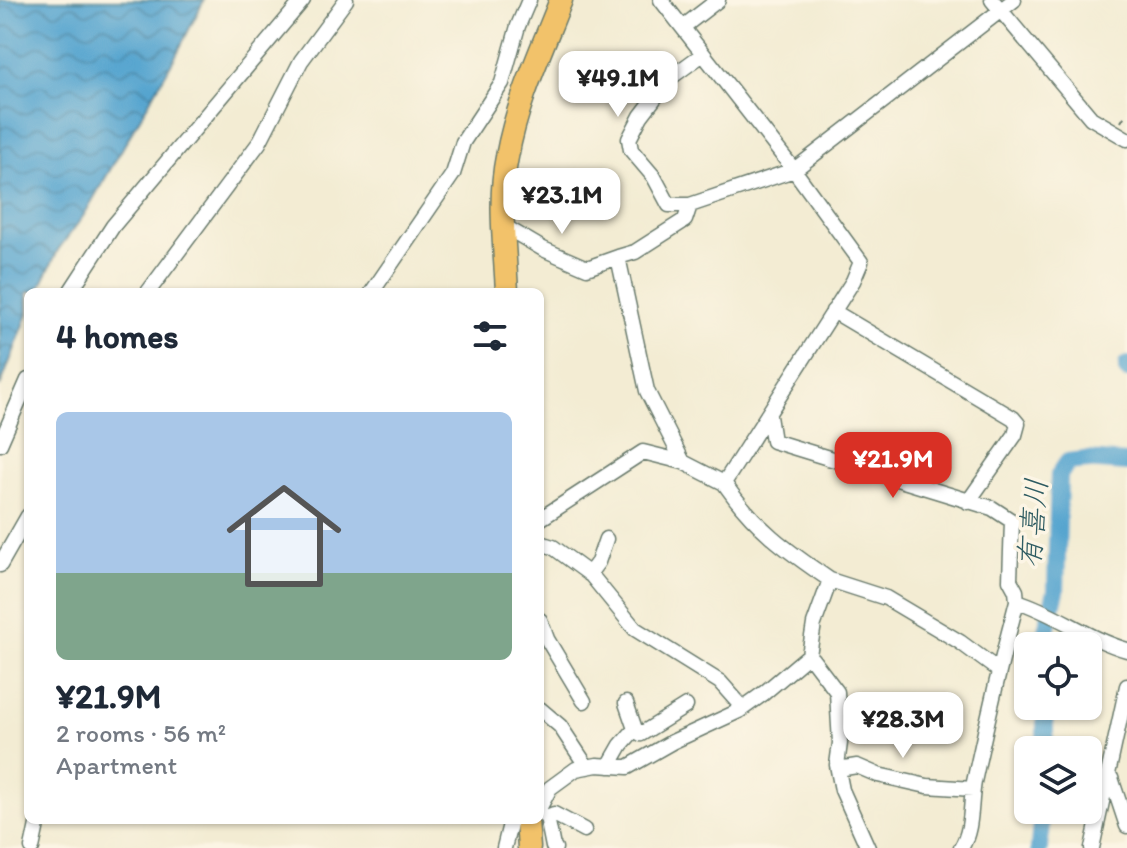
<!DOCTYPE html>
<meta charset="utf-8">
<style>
body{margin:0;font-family:Itim,"Klee One",sans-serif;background:#f2f2f3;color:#1f2937;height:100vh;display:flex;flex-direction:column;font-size:30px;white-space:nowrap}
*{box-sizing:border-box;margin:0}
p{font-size:26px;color:#747a83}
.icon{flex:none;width:44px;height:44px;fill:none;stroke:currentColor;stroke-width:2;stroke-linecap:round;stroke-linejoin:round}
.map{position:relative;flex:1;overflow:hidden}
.drawer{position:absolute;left:24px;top:288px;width:520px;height:536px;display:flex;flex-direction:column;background:#fff;border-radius:12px;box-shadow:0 2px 6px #0004}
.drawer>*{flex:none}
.buttons{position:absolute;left:1014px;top:632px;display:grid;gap:16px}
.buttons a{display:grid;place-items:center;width:88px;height:88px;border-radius:12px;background:#fff;box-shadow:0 2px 6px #0004;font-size:40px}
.price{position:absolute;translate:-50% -68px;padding:0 18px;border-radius:16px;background:#fff;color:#222;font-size:26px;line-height:52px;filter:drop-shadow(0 2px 4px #0008)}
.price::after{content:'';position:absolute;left:50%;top:48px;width:24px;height:18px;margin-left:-12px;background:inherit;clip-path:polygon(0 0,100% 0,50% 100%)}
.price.current{background:#d93025;color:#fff}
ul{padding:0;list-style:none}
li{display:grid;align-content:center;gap:16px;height:424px;padding:0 32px}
li span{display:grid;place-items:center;height:248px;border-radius:12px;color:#555}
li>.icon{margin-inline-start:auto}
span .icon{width:144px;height:144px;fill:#fffc;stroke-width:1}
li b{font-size:34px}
h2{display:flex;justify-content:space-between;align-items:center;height:96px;padding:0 32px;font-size:34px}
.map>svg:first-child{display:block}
.water{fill:url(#water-waves);stroke:#3a7082;stroke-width:2}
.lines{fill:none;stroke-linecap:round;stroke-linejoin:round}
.river{stroke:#55a4cf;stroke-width:18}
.minor-casing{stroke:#697a6c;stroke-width:17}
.highway-casing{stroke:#697a6c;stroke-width:25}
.path{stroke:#697a6c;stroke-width:2;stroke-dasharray:6 6;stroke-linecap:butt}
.minor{stroke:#fff;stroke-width:14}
.highway{stroke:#f2c26a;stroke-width:22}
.labels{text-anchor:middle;stroke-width:7;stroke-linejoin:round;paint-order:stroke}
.water-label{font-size:30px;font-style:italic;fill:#2f5c62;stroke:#fcf5e5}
</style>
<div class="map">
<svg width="1127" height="848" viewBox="0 0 1127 848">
<defs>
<pattern id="water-waves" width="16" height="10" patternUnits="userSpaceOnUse" patternTransform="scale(2)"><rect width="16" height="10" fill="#55a4cf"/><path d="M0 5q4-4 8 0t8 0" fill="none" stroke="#4687a9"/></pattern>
</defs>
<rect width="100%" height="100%" fill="#fcf5e5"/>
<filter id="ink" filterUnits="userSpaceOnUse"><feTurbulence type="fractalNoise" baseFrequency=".0125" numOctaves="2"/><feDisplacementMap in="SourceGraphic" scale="16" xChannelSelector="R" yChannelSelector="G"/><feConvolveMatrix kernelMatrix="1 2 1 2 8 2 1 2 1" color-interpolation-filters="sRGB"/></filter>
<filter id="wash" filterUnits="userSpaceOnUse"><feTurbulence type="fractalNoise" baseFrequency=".006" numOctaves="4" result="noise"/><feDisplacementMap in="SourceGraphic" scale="32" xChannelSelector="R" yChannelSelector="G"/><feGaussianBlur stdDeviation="1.8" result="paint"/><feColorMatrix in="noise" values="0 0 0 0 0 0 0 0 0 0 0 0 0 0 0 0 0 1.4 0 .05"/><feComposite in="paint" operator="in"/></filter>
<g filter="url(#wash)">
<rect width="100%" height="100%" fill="#f3ecd3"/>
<path class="water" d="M0 0H204L175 57 84 215 58 250 38 292H28V314L0 387Z"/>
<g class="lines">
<path class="river" d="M1127 365V370
M1044 646 1045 634 1056 591 1059 475 1068 462 1085 460 1127 463
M1045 750V706
M1039 848 1042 810"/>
</g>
</g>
<g filter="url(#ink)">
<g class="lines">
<g class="minor-casing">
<path id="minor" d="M992 0 1091 118 1127 139
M683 27 718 0
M703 54 670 78 641 116 629 139 631 150 654 177 669 205H690L794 170 1014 0
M690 205 685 220 635 252 618 257 647 391 683 462 724 483
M504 226 543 249 587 268 618 257
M70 292 113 226 303 0
M148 292 259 143 301 61 346 0
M372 292 453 174 463 142 502 83 518 26 529 0
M833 311 1013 418 1018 424 1015 435 968 502
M769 416 773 441 992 508 1012 521 1010 580 1016 591 1017 601C1001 661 987 721 974 782 970 804 973 829 961 848
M0 444 28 380
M540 519 643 452 683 462
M540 543 553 547 591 575 635 629 720 682 743 708
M0 565 28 516
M589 574 598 562 606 539
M830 580 886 598 960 642 998 670
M1017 601C1056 613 1088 639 1127 650
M540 620 547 639 584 701
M809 655 837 692 840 743 837 765 842 790 868 848
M626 703 635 729
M540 709 560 726 587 767
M609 766 621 745 635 729 641 734 686 706
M838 769 857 766 878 775 927 786 973 789
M1111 778 1127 826
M540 807 550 788 576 769 597 765 628 767 672 742 739 711 764 693 809 655 814 624 830 580C786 550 755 528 724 483L853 281 861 262 794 170 661 0
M541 814 547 817 553 847 555 848
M547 817 554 814 584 830
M32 848 38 820
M504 848 511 820
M1092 848 1127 686"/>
</g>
<g class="highway-casing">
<path id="highway" d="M507 292C505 248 498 200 507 157 517 102 541 51 561 0
M527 820 529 848"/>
</g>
<path class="path" d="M1121 122 1127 112"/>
<use href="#minor" class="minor"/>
<use href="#highway" class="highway"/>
</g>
</g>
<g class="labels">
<g class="water-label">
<text transform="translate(1033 523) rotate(-85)" y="10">有喜川</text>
</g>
</g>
</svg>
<div class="buttons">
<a><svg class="icon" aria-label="locate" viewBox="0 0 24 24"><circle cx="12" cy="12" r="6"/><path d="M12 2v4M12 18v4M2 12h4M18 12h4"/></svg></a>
<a><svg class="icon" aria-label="layers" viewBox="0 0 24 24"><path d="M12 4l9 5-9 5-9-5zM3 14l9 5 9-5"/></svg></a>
</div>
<b class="price" style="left:618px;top:119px">¥49.1M</b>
<b class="price" style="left:562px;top:236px">¥23.1M</b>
<b class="price current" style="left:893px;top:500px">¥21.9M</b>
<b class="price" style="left:903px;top:760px">¥28.3M</b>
<section class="drawer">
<h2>4 homes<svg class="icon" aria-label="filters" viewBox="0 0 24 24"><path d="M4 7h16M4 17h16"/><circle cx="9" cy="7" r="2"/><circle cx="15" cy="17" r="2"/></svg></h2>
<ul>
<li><span style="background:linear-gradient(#a9c7e8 65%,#7fa58c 0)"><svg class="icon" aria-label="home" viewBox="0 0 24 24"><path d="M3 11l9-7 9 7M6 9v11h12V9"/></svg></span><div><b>¥21.9M</b><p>2 rooms · 56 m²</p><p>Apartment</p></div></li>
</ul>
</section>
</div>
